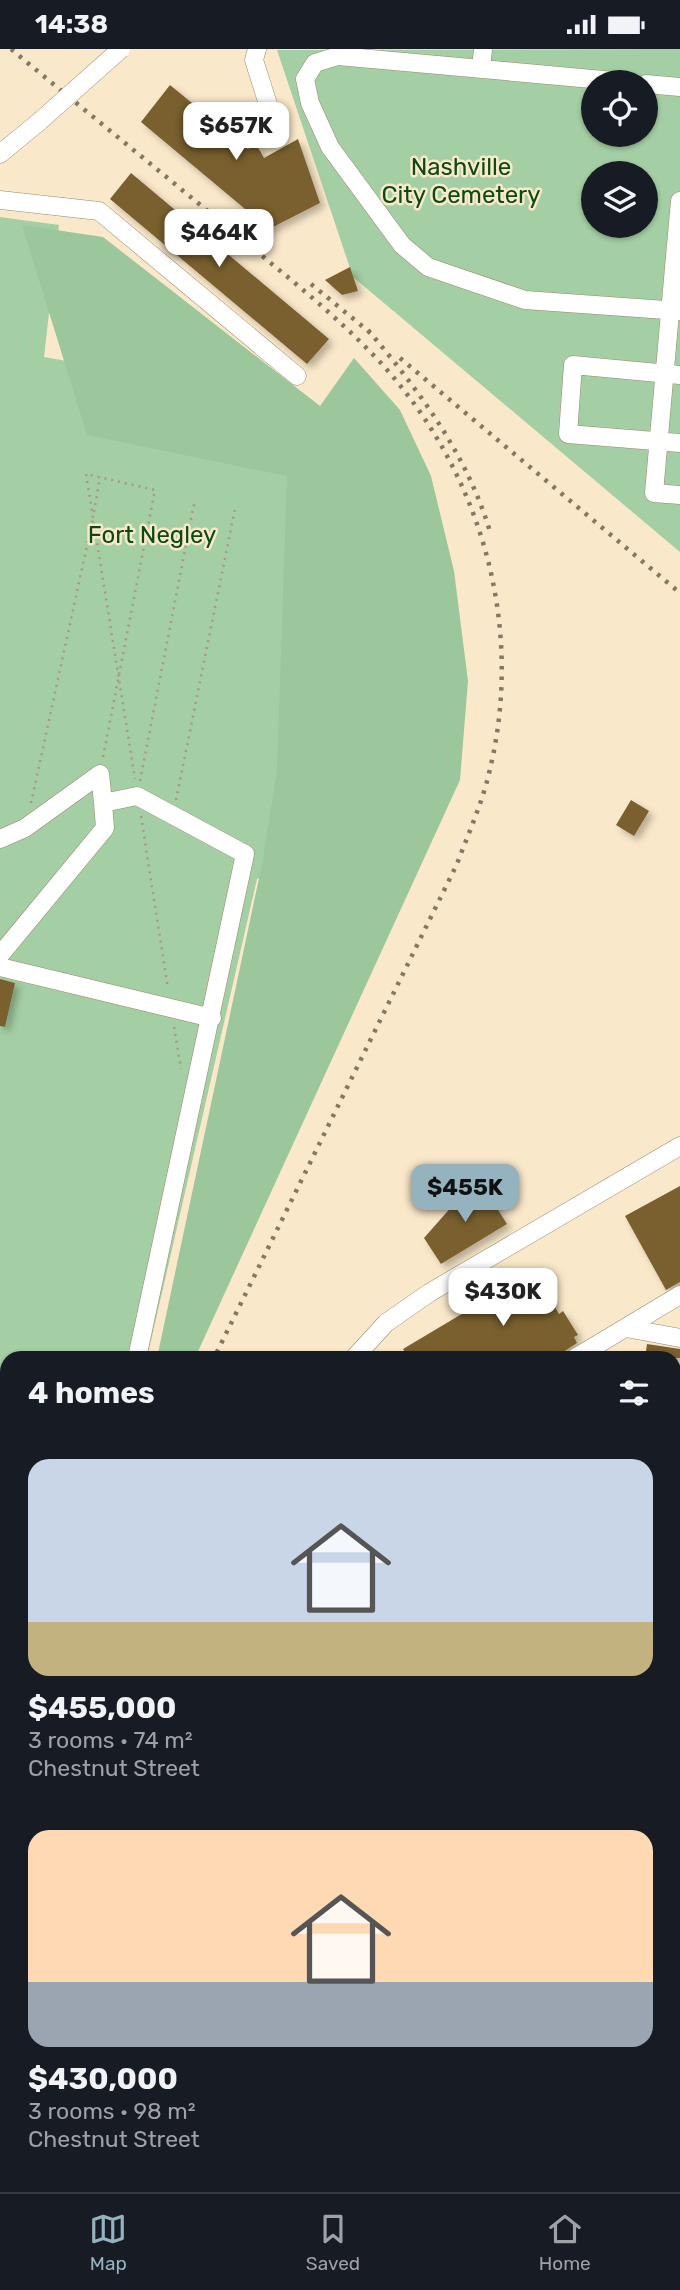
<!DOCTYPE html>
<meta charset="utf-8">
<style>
body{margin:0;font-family:Rubik,sans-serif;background:#20242c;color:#f1f3f6;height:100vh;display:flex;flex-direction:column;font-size:26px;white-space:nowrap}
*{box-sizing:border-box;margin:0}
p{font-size:23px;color:#9ea1a6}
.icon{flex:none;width:38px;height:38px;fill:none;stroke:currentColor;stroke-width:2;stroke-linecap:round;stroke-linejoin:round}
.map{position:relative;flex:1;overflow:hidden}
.sheet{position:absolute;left:0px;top:1302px;width:681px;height:842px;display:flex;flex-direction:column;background:#171b24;border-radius:21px 21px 0 0;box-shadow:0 2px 5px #0004}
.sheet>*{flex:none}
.fabs{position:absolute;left:581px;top:21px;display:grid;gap:14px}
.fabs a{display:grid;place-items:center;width:77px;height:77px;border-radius:50%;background:#171b24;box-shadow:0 2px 5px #0004;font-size:35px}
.price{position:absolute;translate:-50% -60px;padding:0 16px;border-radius:14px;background:#fff;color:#222;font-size:23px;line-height:46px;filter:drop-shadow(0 2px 4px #0008)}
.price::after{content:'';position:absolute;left:50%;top:42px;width:21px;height:16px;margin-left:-10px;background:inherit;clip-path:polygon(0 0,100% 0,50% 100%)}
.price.current{background:#95b3be;color:#111}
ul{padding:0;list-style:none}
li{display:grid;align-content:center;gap:14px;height:371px;padding:0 28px}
li span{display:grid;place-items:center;height:217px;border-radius:21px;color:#555}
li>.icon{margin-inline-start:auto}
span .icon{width:126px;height:126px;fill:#fffc;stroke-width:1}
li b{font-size:30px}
h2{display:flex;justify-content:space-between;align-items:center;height:84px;padding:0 28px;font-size:30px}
.status{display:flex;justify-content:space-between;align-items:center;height:49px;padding:0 35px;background:#171b24;direction:ltr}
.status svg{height:19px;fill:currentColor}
.dock{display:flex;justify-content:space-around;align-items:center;height:98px;border-top:2px solid #363941;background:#171b24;font-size:19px;color:#9ea1a6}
.dock a{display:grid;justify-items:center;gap:4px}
.dock .current{color:#95b3be}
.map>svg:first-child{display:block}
.green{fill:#a4cea3;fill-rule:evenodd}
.forest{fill:#9cc69c}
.building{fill:#7a602e;filter:url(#shadow)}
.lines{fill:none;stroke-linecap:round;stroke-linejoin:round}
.minor-casing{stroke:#98896d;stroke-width:19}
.path{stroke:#a89a84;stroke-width:2.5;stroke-dasharray:2 5;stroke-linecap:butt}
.minor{stroke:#fff;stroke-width:18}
.rail{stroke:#847865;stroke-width:4.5;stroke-dasharray:3.5 7;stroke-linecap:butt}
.minor-bridge-casing{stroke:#98896d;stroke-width:19;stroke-linecap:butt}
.minor-bridge{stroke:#fff;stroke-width:18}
.labels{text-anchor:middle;stroke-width:5;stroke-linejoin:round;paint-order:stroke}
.park-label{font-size:24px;fill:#0b4a13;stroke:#fae8ca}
</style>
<div class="status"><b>14:38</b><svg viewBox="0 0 49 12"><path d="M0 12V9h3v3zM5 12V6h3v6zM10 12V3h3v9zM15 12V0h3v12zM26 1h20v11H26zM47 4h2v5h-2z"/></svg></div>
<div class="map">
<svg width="680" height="2143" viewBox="0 0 680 2143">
<defs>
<filter id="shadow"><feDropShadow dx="4.5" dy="4.5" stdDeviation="3.5" flood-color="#0004"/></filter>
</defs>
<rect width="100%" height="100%" fill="#fae8ca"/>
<path class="green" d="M680 0V503L353 228 277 1ZM593 33H646V86H593ZM593 124H646V177H593Z
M0 168 59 176 44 308 320 357 359 790 257 830 147 1309H7V1431L0 1430Z"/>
<path class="forest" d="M22 176 103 188 320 357 354 309 400 361 431 427 454 522 468 632 460 731 195 1309H157L262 815 277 722 287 427 87 386Z"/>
<path class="building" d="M170 36 248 100 256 95 264 109 298 90 320 154 269 180 141 73Z
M131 124 329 290 307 315 110 150Z
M350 218 358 242 342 246 325 231Z
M631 751 649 762 634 787 616 776Z
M0 930 15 934 5 978 0 977Z
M480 1133 507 1175 441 1215 424 1189 468 1139Z
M680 1137V1233L666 1241 625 1167Z
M534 1222 559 1265 563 1262 578 1286 574 1288 577 1294 554 1309H408L403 1300Z
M647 1295 680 1300V1309H645Z"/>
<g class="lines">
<g class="minor-casing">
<path id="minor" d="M481 20 483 0
M625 33 338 7 315 14 305 30 310 54 330 98 402 196 428 218 525 251 680 262
M646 35 680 38
M252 81 272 68 254 11 257 0
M0 105 40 72
M0 151 99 162 297 327
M676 196 680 152
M680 196H676L654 444 680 446
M680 326 573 316 568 385 680 394
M0 790 25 779 100 725 103 754 137 747 245 805 137 1309
M0 906 105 779 103 754
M0 918 212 969
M626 1279 680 1289
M354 1309 386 1274 429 1244 680 1097
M575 1309 680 1246
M674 1418H680
M0 1449 7 1450
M674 1544 680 1545
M0 1637 7 1622
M674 1673 680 1674
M674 2018 680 2019
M0 2085 7 2086
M455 2137 507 2143
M233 2143 234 2137"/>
</g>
<path class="path" d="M94 463 100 428
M103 708 155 441 86 425 135 730
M140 732 195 450
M176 751 235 460
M31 754 93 469
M141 767 168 940
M174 978 181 1020
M674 1630 680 1631
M4 2143 7 2110
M109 2143 110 2137"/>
<use href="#minor" class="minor"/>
<path class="rail" d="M11 0C83 60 156 119 228 179 280 222 333 263 379 312 480 421 525 574 490 720 483 752 469 783 457 815L214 1309
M311 235 373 286
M368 281C421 344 468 407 491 486
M400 309 680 544
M0 1751 7 1736
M0 1772 7 1757"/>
<g class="minor-bridge-casing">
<path id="minor-bridge" d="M40 72 121 0"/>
</g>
<use href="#minor-bridge" class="minor-bridge"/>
</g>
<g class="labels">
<g class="park-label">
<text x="461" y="126">Nashville<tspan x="461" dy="28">City Cemetery</tspan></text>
<text x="152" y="494">Fort Negley</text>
</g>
</g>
</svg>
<div class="fabs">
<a><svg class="icon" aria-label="locate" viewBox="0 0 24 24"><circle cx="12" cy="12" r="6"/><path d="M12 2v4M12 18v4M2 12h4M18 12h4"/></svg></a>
<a><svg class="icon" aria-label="layers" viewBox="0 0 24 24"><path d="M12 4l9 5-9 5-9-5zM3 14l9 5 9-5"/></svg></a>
</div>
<b class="price" style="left:236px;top:113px">$657K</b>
<b class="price" style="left:219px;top:220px">$464K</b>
<b class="price current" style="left:465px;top:1175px">$455K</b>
<b class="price" style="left:503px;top:1279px">$430K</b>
<section class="sheet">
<h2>4 homes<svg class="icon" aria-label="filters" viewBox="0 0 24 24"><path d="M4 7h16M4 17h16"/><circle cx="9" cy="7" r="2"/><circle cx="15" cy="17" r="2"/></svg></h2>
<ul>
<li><span style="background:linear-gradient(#c9d6e8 75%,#c2b280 0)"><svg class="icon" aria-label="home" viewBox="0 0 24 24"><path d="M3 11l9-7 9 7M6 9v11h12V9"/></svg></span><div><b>$455,000</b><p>3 rooms · 74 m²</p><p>Chestnut Street</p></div></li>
<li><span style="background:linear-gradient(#ffd9b3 70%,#9aa5b1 0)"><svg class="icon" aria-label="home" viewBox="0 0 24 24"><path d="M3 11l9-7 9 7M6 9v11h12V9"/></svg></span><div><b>$430,000</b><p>3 rooms · 98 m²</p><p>Chestnut Street</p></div></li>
</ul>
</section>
</div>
<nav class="dock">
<a class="current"><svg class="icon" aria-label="map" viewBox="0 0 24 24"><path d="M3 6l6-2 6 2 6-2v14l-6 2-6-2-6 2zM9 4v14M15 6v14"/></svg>Map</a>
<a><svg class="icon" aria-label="saved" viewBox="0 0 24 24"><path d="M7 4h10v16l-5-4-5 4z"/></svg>Saved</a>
<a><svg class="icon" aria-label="home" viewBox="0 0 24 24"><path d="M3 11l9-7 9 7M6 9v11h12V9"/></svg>Home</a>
</nav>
